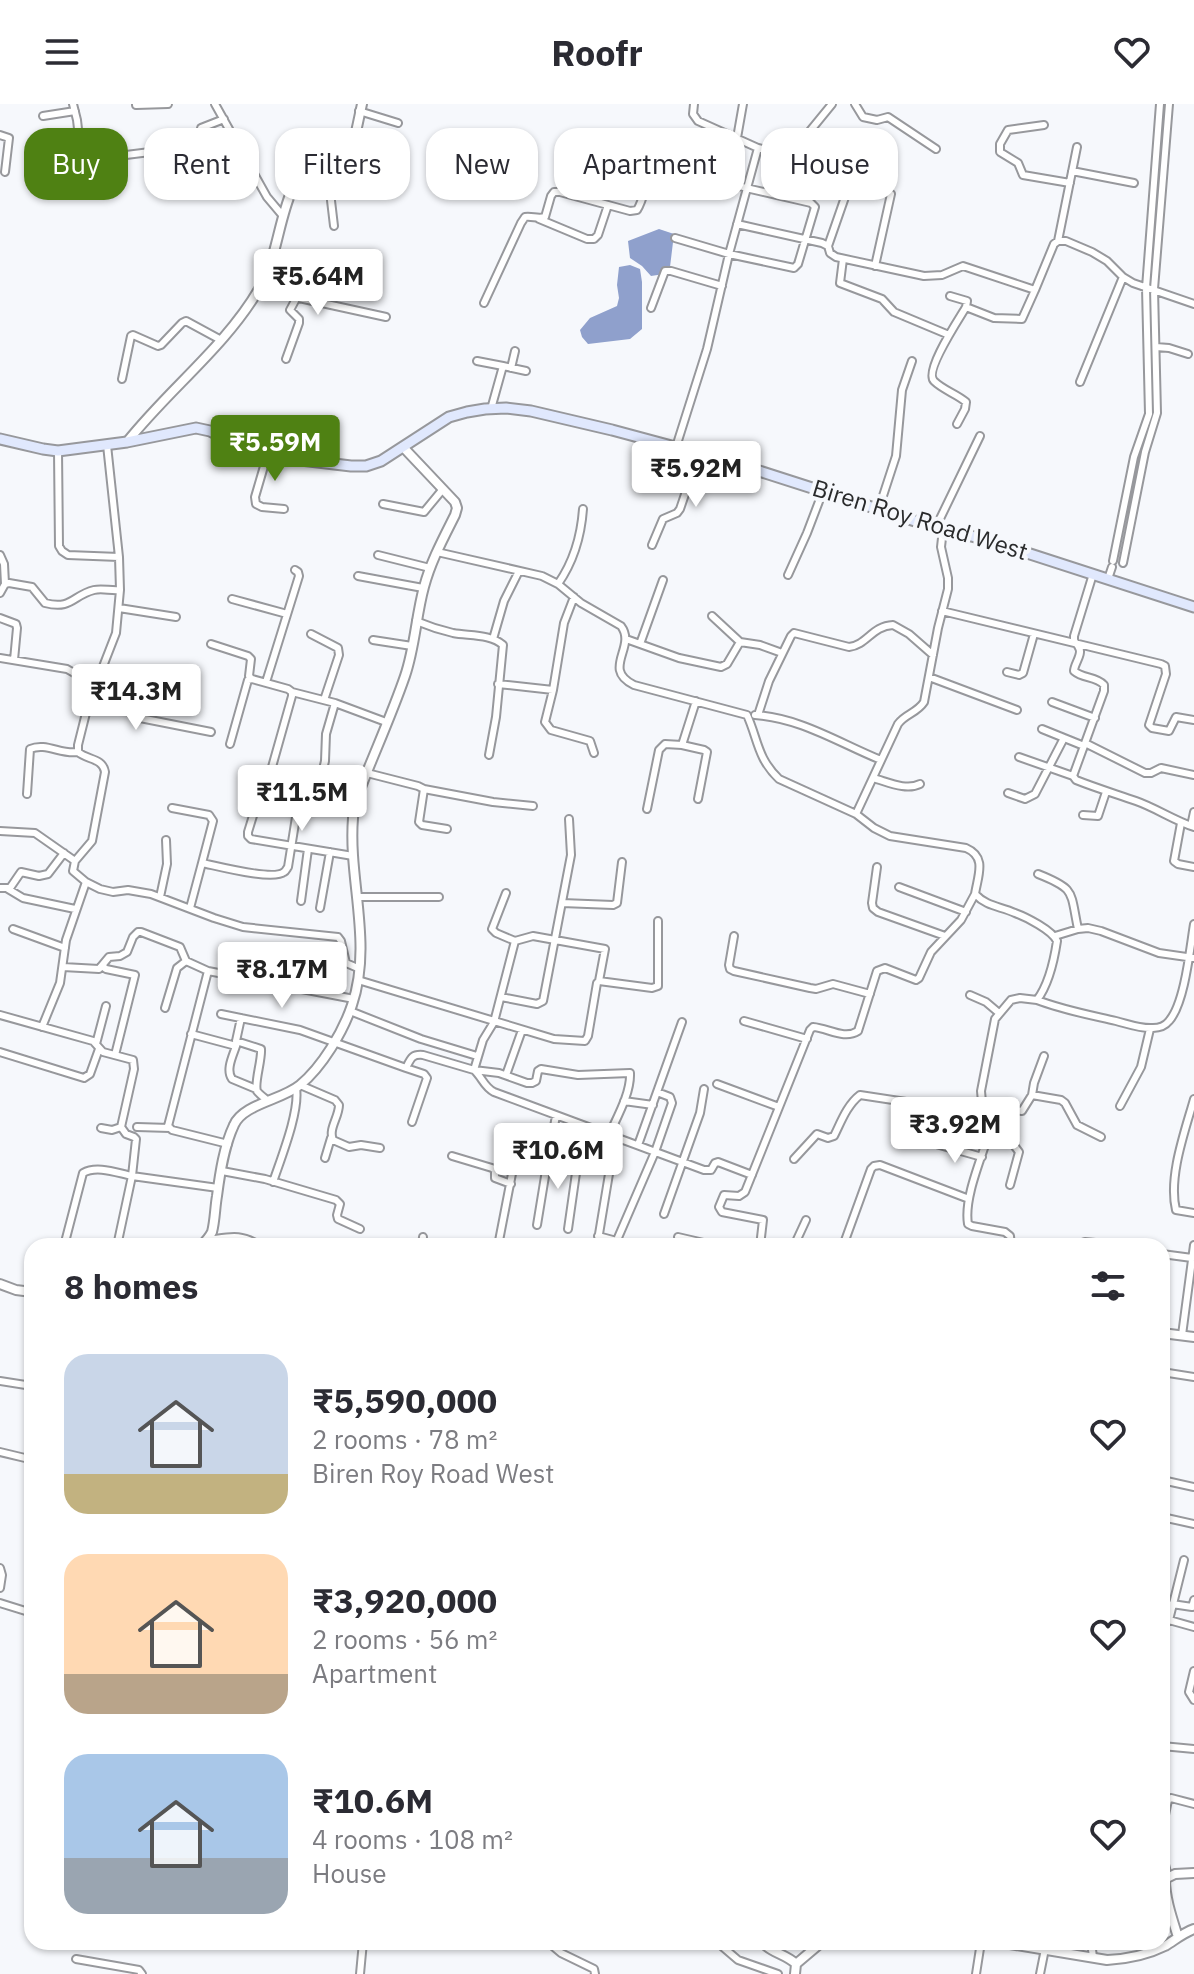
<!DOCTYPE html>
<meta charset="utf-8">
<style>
body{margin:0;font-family:"IBM Plex Sans",sans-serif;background:#f7f7f7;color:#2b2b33;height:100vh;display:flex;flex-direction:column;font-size:30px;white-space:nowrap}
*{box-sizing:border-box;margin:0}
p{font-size:26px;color:#7c7c81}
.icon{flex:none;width:44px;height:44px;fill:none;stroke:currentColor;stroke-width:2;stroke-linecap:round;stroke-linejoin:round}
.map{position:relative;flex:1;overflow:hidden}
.panel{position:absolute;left:24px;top:1134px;width:1146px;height:712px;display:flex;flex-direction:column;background:#fff;border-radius:24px;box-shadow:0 2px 6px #0004}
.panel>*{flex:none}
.guide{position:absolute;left:24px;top:24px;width:1146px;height:72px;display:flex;gap:16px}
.price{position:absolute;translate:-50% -68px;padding:0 18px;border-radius:8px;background:#fff;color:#222;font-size:26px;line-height:52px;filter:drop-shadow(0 2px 4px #0008)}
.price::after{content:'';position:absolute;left:50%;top:48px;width:24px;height:18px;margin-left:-12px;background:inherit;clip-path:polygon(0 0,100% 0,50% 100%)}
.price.current{background:#4f8113;color:#fff}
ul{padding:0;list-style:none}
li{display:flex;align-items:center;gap:24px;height:200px;padding:0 40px}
li span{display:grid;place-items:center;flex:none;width:224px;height:160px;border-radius:24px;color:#555}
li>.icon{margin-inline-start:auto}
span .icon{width:96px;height:96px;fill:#fffc;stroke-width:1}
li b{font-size:34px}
h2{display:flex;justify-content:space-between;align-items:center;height:96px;padding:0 40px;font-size:34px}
.pill{padding:0 28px;border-radius:24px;background:#fff;box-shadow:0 2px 6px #0004;font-size:28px;line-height:72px}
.pill.current{background:#4f8113;color:#fff}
header{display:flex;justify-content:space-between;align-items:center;height:104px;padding:0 40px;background:#fff;font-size:36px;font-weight:800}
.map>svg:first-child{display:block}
.water{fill:#8fa0cc}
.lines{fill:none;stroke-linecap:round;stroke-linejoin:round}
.minor-casing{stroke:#97989c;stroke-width:10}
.tertiary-casing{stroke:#97989c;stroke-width:12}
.secondary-casing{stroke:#97989c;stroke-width:13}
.minor{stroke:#fff;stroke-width:6}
.tertiary{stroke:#fff;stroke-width:8}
.secondary{stroke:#e0e8fd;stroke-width:9}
.labels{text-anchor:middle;stroke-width:8;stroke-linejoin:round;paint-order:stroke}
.street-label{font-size:24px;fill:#2a2b2c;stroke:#f6f8fc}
</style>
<header><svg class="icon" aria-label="menu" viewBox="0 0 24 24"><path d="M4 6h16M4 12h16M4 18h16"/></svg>Roofr<svg class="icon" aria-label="heart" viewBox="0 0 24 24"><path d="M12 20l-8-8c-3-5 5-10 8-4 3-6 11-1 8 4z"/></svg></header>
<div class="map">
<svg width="1194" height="1870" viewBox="0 0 1194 1870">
<rect width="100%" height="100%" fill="#f6f8fc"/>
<path class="water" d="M659 125 674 130 670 163 664 170 651 172 642 162 630 154 628 137Z
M630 161 640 165 642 178V225L630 235 588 240 582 233 580 226 590 214 617 202 619 194 617 181 619 163Z"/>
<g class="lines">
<g class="minor-casing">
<path id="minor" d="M73 0 77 16 81 51 82 55 86 56 158 47 196 37 200 32 201 24 224 15
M215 0 267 93 283 112
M855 0 863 13 877 16 888 13 936 45
M136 1 168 0
M359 7 398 19
M43 12 75 7
M1044 21 1008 26 1000 40V48L1018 59 1023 71 1070 79
M0 31 9 34 5 68
M737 34 743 0
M758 44 786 50 792 49 831 65 835 59 845 29
M792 49 832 0
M1072 67 1134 79
M328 71 334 122
M539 115 587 135H594L598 131 608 101
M737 120 822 139 828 142 830 149 836 153 924 172 942 171 963 162 1035 186 1054 140 1058 137H1066L1092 148 1107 157 1123 173 1133 179 1194 200
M1058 137 1077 43
M828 142 852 73
M843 155 840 179 882 195 894 208 949 231
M875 162 891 90
M266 173 289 184 299 194 386 213
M950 192 967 197 966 203
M484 199 521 119 525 113C532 112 538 115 545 113L551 92 554 88H560L630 107 637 106C646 92 645 73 656 59H663L746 84 811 99 815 103 798 160 794 164 729 150 675 134
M651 204 665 167H671L722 182
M1156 243 1169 244 1188 250
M286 255 299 219V215L290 206 297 193
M477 257 503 262
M511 264 515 247
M122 275 131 232 133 231 158 242 161 241 182 219 186 217 221 236
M1080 278 1123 173
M491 305 503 262 526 267
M957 320 965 305 966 298C957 290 943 286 934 277 924 267 959 215 966 203L994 214 1022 215 1035 186
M676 343 707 245 729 150 758 44 698 17 693 10 694 0
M58 347 59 442 62 447 68 451 119 453
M267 352 255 393 256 400 262 403 284 405
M383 400 424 408 443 385
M879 404 896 352 902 286 912 257
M936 423 980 332
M652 441 663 415 677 409 680 405 699 349
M437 448 542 472 558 480 581 499 621 522C637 543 601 565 634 581L747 611C758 635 757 654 779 675L856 710 898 620C905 610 917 609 924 598L938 524 948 485V474L941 443 943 425
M0 451 4 460 5 480
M378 451 430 464
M1113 457 1134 353 1149 310 1146 184 1160 0
M1123 459 1145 348 1157 309 1154 185 1169 0
M1093 470 1074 532V536C1075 539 1078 541 1079 544 1083 550 1074 560 1074 567 1083 575 1096 572 1104 581V587L1073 672 1076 676C1096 684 1116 690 1136 697 1156 704 1173 716 1194 723
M788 471 807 429 823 387
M358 472 423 484
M1108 475 1112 463
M558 480C574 457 581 433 583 405
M120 486 116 529 88 601 78 641V648C87 656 103 654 105 668L92 737 75 757 73 767 86 778 100 785 113 788 128 786 151 790 214 814 243 823 338 833 341 837 346 859 360 865
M0 489 5 480 9 479 32 483 45 499C72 506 73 491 94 486 102 484 111 487 120 486L119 453 107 341
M232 495 287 510
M119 504 176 513
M942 507 1161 560 1165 562 1166 570 1149 621 1152 624 1169 627 1176 613 1194 616
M712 512 740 538
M0 514 16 520 17 524 14 556
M416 517C428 522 440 526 453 529 469 532 491 530 503 541L496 613 489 651
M311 530 338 544 339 551 324 596
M493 535 504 497 519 467
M626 535 679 554 721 563 727 560 740 538 760 541 782 549
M373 536 412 542
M211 540 248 552 251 555 249 572 252 575
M640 540 663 476
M0 554 67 565 95 581
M1007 568 1019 571 1023 569 1034 530
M100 570 135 583 137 585 131 610 135 613 211 628
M929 573 1017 606
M266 578 299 472 298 468 295 466
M498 580 553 586 564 519 574 493
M553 586 545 618 551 626 590 637 594 649
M292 588 335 599 386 618
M696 597 682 641 704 646 707 648 698 695
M1052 598 1095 614
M335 599 326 630 325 657 321 674 322 682 326 687 355 696
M755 611C801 614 839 639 881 656
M758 611 769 577 791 532 794 529 849 543C867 541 872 522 893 521L909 530 933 551
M1042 625 1084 642
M1085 639 1145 669H1151L1161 664 1194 671
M230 640 248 576 252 575 288 585 292 588V592L270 670
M1019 653 1073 672
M367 669 418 682 424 685 419 718 422 721 447 725
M873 674C888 678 906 687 920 680
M424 685 493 698 533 702
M1008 689 1025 695 1035 690 1064 634
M27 690 30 645C46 638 61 651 78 648
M256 702 248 728V732L251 735 353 752
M172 704 209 711 213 717 202 759
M647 705 659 646 665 640 682 641
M856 710 874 724 890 732 966 744C987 753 978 771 975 790 987 803 1000 802 1015 809 1026 813 1052 826 1057 837 1054 857 1049 880 1037 896L1020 894 1011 896 995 915 981 987 982 998 990 1001 993 1005 994 1012C987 1043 963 1090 968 1120L972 1122 1005 1128 1010 1132 1011 1142
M1083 711 1098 712 1106 688
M1181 719 1174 757 1178 760 1194 763
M1191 722 1194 708
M0 727 35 729 75 757
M877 763 872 799 873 804 878 808 945 832
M1038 770C1076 785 1070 787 1078 825
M899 783 966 808
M0 784H10L21 768 39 772 48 770 64 749
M8 785 23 794 75 805
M506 789 492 825 496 829 515 837
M160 793 167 760 166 736
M358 793H439
M301 797 308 745
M562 799 613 801 617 799 622 758
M190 804 202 759C217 762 273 777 284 768 286 767 287 764 288 763L296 713
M320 804 330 748
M13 825 65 844
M734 832 729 861 730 865 734 867 810 884 816 885 833 880 870 890
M1055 832 1078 825 1088 824 1101 827 1159 849 1194 854
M102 862 106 865 135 871 115 951
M63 863 99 865 109 853 120 852 127 848 133 833 138 828H141L180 843 186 857 208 867 354 895
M208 867 168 1022 172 1026 228 1040
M358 876 554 935 585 937 588 932 597 879 599 877 652 884 658 882V817
M599 877 605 845 533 832 515 837 494 918 483 936 474 966 499 969 527 979H532L536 977 538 967 541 965 578 971 630 969C631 989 617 1013 609 1031
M970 891 986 898 999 909
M501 893 537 900 543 897 571 751 569 715
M1037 896C1063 906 1090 911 1116 917 1128 920 1141 925 1153 924 1159 924 1165 922 1169 917 1185 899 1190 844 1194 820
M165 904 177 864 186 857
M350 907 421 935 477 952
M221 910 300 926 406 964C411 954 412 950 423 951L474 966C482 973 484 983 494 988L704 1066H711L715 1059 718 1058 752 1071
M0 911 93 937 103 948 133 956 134 965 121 1023 126 1030 134 1033 136 1035 132 1072 218 1084
M241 914 236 937 261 945C262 956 254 979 257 987 259 990 266 995 268 997
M744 917 807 935
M42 923 60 879 66 836 86 778
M191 930 236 942
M237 939C234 950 225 965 232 975L256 985
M96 940 106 902
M0 948 84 974 90 970 99 945
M406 964 424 970 427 974 412 1018
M506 971 522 926
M717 980 779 1003
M300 981 335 996 339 1001C339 1013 328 1025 333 1036L349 1043 361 1041 380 1044
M1032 991 1034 979 1044 952
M1194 995C1185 1027 1168 1073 1176 1106L1194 1109
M624 997 653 1001
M1120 1002 1141 963 1150 925
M993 1005 1022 1007 1032 991 1061 996 1065 999 1077 1021 1101 1033
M137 1023 170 1024
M101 1024 112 1026 121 1023
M989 1029 1013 1040 1019 1048 1010 1081
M936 1040 982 1053
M638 1041 682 918
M452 1052 492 1064 495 1066V1074L511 1080
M325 1054 331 1034
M794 1055 817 1030 828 1034 834 1032C841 1018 847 1001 860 991L939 1003H955L982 998
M222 1067 265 1075 336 1096 340 1100 337 1111 338 1115 360 1125
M273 1078C281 1054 300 1007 296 984
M664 1110 700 1009 704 985
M537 1121 549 1048
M568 1125 577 1062 584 1022
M598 1132 635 1142
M678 1133 704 1139 706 1142
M207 1136C231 1133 239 1129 261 1142
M617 1136 655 1048 672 999 670 993 657 988
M64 1142 83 1069C97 1061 117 1069 132 1072L117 1142
M422 1142 423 1133
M498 1142 516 1049 519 1045C529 1044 539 1050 549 1048L556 1012
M597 1142 615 1034
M760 1142 763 1116 722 1108 719 1103 724 1091 739 1092 745 1088 810 926 813 923C828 924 844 936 858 927L877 867 885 864 916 876 919 874 931 848 961 816 975 790
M794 1142 806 1116
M843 1142 871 1065 874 1062 880 1061 969 1095
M1072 1142 1085 1138 1106 1140
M1104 1142 1116 1140 1124 1142
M1162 1150 1192 1154
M1182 1231 1194 1141
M1162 1268 1194 1273
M0 1277 32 1282
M0 1348 25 1354H29L32 1348
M1162 1376 1194 1383
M1162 1413 1194 1420
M0 1464 2 1471 0 1484
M0 1499 32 1509
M1172 1500 1192 1503 1194 1496
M1169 1516 1184 1456
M1162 1532 1164 1521 1169 1516 1194 1523
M1194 1567 1189 1588 1194 1596
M1162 1642 1194 1645
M1162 1726 1168 1696 1171 1694 1194 1700
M1162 1749 1168 1772
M548 1838 561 1849 594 1865 595 1870
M717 1838 738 1856 778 1870
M1091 1838 1093 1853
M76 1855 139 1866 142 1870
M360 1870 363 1838
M976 1870 981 1838
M1040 1870 1045 1845"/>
</g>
<g class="tertiary-casing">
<path id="tertiary" d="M127 338C169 285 225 243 259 185 277 155 278 118 292 86 311 68 336 77 350 56L362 0
M201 1142C205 1138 209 1134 212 1128 215 1117 215 1103 217 1092 220 1069 224 1042 234 1021 243 1000 282 996 300 981 322 963 343 928 352 901 373 839 348 776 353 714 354 697 361 684 367 668 380 636 394 604 405 572 415 543 416 512 424 483 431 457 443 435 455 411L457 404 455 398 403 343
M0 1180 16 1186 32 1188
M1162 1229 1194 1233
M1178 1833C1172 1814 1165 1794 1165 1775L1175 1770 1194 1769
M762 1838C771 1849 786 1850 796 1860L795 1870
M998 1838 1107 1856C1127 1855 1147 1851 1165 1842 1175 1836 1183 1829 1194 1825
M796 1860 822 1838"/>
</g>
<g class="secondary-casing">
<path id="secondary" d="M0 335 43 345 58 347 127 338 196 324 210 327 252 348 267 352 351 362H366L381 357 449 313 467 308 485 305 506 304 531 307 612 326 731 358 915 417 990 437 1194 503"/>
</g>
<use href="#minor" class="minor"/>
<use href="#tertiary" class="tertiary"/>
<use href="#secondary" class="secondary"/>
</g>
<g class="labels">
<g class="street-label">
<text transform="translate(920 416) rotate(17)" y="8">Biren Roy Road West</text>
</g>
</g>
</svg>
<b class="price" style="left:318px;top:213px">₹5.64M</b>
<b class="price current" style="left:275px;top:379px">₹5.59M</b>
<b class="price" style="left:696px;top:405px">₹5.92M</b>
<b class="price" style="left:136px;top:628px">₹14.3M</b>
<b class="price" style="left:302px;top:729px">₹11.5M</b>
<b class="price" style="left:282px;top:906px">₹8.17M</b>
<b class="price" style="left:955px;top:1061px">₹3.92M</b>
<b class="price" style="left:558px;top:1087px">₹10.6M</b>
<div class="guide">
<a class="pill current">Buy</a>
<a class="pill">Rent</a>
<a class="pill">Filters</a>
<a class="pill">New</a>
<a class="pill">Apartment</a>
<a class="pill">House</a>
</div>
<section class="panel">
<h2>8 homes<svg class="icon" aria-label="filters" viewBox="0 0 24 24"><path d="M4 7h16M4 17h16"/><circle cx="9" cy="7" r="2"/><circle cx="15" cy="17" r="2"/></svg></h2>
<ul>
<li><span style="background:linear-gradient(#c9d6e8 75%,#c2b280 0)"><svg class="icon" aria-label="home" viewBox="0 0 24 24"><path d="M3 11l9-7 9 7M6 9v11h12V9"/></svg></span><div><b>₹5,590,000</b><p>2 rooms · 78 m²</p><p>Biren Roy Road West</p></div><svg class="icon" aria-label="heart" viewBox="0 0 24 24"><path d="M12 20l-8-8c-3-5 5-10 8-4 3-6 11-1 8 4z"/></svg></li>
<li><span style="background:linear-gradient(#ffd9b3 75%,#b9a48a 0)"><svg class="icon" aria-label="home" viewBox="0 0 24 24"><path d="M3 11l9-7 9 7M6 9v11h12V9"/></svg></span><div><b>₹3,920,000</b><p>2 rooms · 56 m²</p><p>Apartment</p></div><svg class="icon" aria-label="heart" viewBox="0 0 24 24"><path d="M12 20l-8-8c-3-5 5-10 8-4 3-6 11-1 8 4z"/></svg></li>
<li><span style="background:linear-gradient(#a9c7e8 65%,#9aa5b1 0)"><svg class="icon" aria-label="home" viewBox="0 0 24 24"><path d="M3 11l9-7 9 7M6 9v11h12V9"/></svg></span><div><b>₹10.6M</b><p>4 rooms · 108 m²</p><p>House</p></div><svg class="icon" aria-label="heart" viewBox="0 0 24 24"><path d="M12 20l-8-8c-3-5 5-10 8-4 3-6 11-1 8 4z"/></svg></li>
</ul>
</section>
</div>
